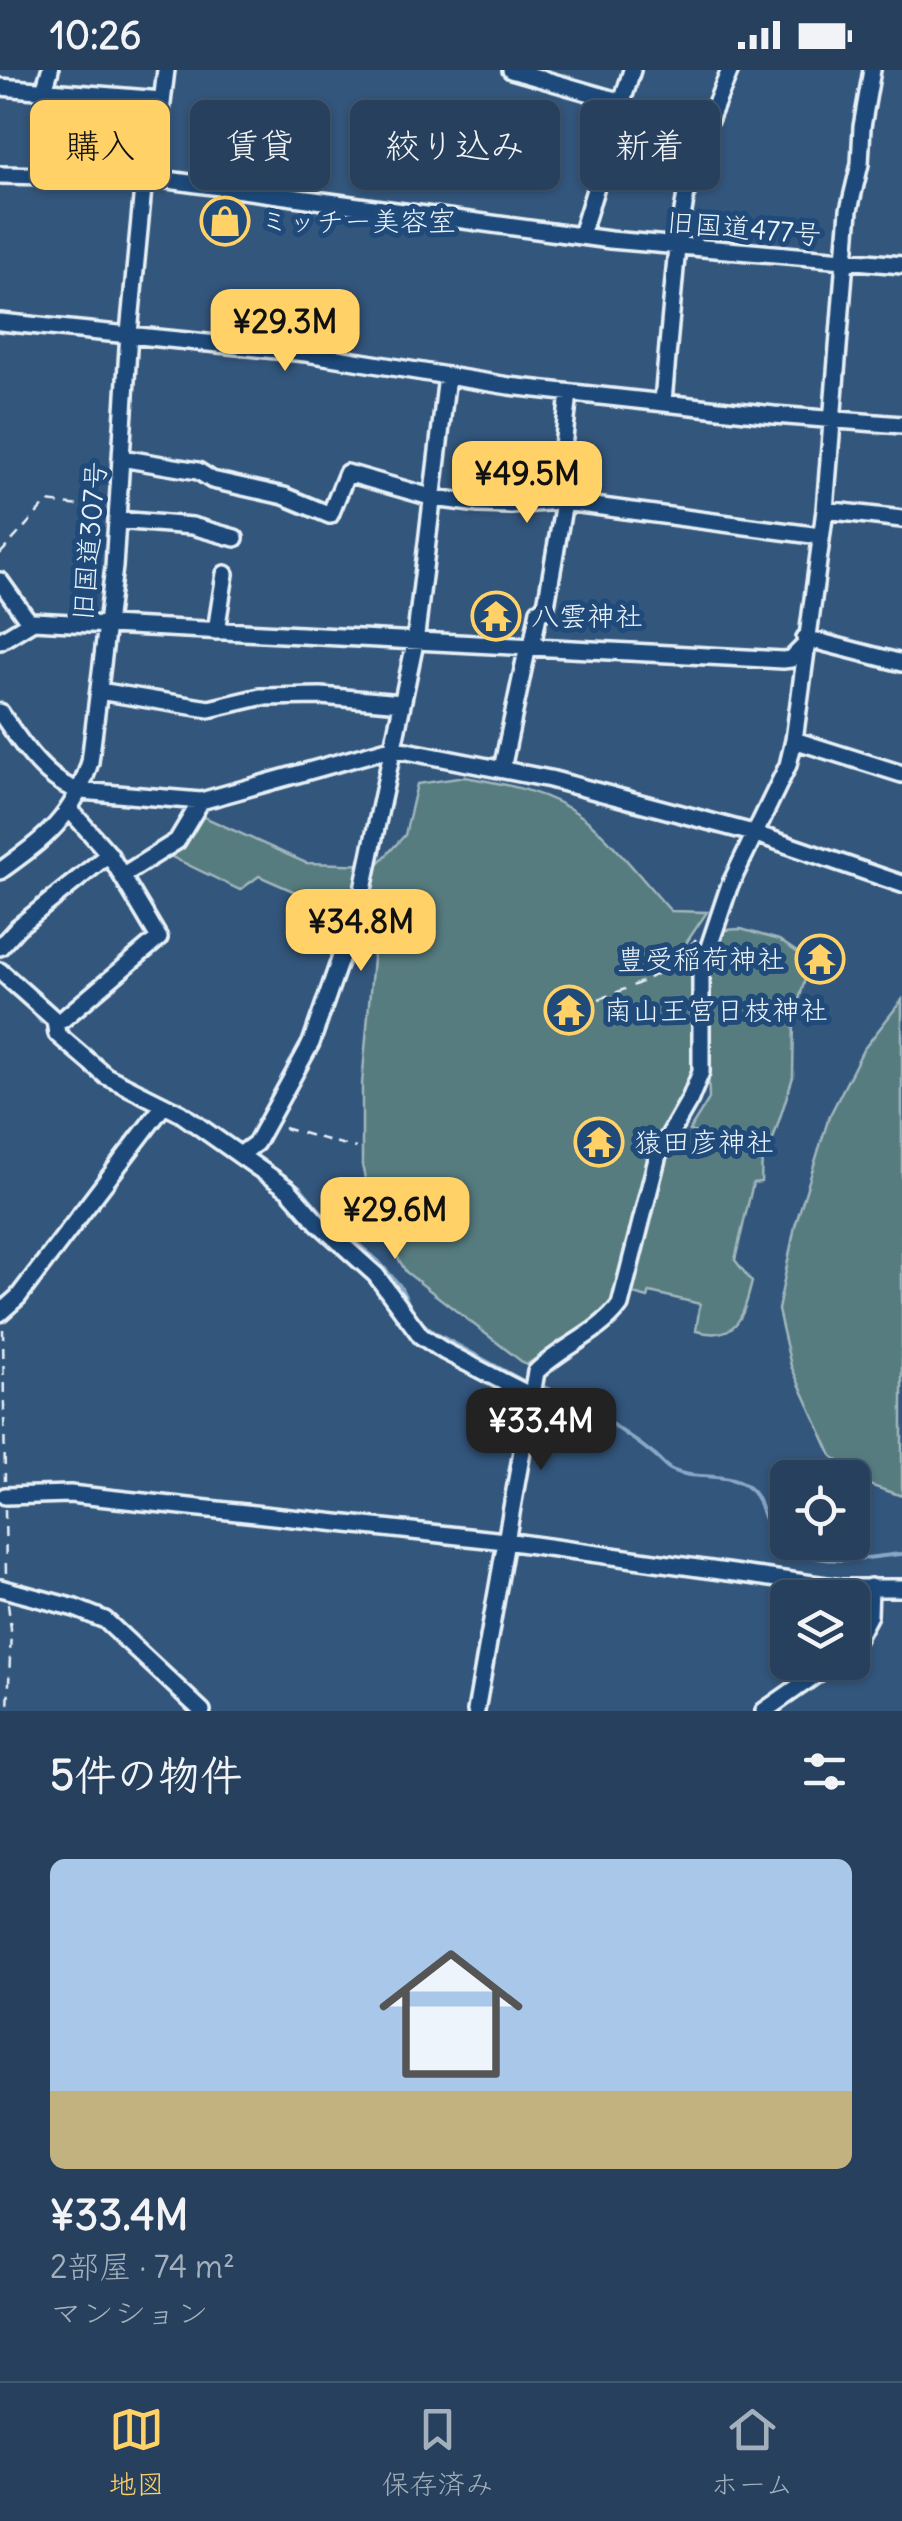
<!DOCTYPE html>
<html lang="ja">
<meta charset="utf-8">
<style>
body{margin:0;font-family:Delius,"Klee One",sans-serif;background:#324b66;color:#f1f3f6;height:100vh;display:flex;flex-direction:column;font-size:38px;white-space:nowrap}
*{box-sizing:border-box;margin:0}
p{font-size:32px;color:#a4afbc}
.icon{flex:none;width:55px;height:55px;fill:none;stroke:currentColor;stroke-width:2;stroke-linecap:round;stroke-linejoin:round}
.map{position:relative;height:1641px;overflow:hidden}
.drawer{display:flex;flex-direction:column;background:#26405d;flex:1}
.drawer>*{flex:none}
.top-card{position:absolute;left:30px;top:30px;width:842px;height:90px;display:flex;gap:20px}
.buttons{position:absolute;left:770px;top:1390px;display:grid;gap:20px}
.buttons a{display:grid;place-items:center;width:100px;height:100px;border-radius:15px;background:#26405d;box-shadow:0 2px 8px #0004,0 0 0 2px #425972;font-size:50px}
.price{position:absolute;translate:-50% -85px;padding:0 22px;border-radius:20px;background:#ffd166;color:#111;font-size:32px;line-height:65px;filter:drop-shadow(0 2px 5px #0008)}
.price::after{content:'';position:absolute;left:50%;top:60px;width:30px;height:22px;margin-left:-15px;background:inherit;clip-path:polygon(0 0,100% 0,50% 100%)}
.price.selected{background:#222;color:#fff}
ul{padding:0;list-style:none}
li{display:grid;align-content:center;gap:20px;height:530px;padding:0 50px}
li span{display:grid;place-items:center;height:310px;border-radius:15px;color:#555}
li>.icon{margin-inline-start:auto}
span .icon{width:180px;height:180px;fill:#fffc;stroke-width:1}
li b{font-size:42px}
h2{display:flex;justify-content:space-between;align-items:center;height:120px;padding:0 50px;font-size:42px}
.chip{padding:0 35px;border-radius:15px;background:#26405d;box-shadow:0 2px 8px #0004,0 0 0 2px #425972;font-size:35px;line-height:90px}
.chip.selected{background:#ffd166;color:#111}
.status{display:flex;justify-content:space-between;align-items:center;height:70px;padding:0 50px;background:#26405d;direction:ltr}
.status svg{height:28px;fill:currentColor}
.tab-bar{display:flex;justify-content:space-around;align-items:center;height:140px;border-top:2px solid #425972;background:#26405d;font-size:28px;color:#a4afbc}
.tab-bar a{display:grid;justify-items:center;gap:5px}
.tab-bar .selected{color:#ffd166}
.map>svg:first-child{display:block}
.green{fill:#577b80;stroke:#a0b6bc;stroke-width:2.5}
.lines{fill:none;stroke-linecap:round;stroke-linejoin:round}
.stream{stroke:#89a7c6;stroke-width:4}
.building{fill:#637282;stroke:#e8f1f8;stroke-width:2.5}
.minor-casing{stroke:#e8f1f8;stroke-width:22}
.path{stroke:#e8f1f8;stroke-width:2.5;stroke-dasharray:10 8;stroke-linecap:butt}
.minor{stroke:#1f4a7a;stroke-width:15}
.labels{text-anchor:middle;stroke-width:10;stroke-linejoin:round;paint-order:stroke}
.poi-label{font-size:28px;fill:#e8f1f8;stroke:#1f4a7a;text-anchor:start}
.street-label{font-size:28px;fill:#e8f1f8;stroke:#1f4a7a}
</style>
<div class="status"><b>10:26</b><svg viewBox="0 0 49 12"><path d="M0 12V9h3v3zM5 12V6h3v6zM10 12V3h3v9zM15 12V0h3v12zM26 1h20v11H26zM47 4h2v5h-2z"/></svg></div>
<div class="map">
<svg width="902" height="1641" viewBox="0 0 902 1641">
<rect width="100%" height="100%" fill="#33567c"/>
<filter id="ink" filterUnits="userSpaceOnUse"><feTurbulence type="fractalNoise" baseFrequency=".01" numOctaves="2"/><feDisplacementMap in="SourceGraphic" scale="20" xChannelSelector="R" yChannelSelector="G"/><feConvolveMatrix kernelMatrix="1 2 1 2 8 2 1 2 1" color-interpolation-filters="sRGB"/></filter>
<g filter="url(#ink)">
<path class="green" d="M465 707C506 714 550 722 584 748 613 771 645 813 671 841L707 842 686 873 698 897 696 989 691 1017 625 1187 615 1224 602 1245 526 1295 406 1202 373 1144 362 1095V1014L373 888 368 864 307 827 259 806 240 820 170 786 202 746 306 793 377 795 405 765 417 714Z
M741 859 779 870 810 891 794 948 793 1007 769 1082 689 1061 709 1029 706 902 723 860Z
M902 930V1426L866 1414 832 1386 791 1296 778 1240 795 1156 829 1047 863 980Z
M677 1065 762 1084 761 1112 753 1113 735 1190 752 1212C743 1245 739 1272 696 1261L700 1234 650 1222 648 1228 633 1224 631 1217 662 1087Z"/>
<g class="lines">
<path class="stream" d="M25 932 41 952 51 954
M127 1008 159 1024
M256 1087 299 1116 324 1145 378 1191 400 1216 415 1247 433 1262 527 1313
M536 1315C565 1321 631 1366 654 1385 661 1390 665 1397 672 1400 695 1411 723 1401 746 1416 762 1427 759 1441 768 1455 799 1504 856 1488 902 1484"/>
</g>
<path class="building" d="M584 922 590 946 553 952 549 934Z"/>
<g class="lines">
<g class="minor-casing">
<path id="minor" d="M511 0 622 32
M0 17 162 30
M44 21 50 0
M0 105 153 108 610 170 902 195
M153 108 166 0
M581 165 632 0
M0 252 306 283 509 316 774 345 902 355
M663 331 677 177 691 94 730 0
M121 388 198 401 212 410 284 426 330 445 347 403 434 428 479 434 511 435 557 431 820 466
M557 431 569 323
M825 440 902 449
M117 450 192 456 235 468
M0 511 30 553
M216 561 225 504
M805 568 902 593
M0 571 33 551 783 590 791 589 805 575
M532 576 539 540 545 541 564 432
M99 621 209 639 260 627 321 626 402 633
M0 642C18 669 47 714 81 721L201 731 391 678 550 709 753 763 902 814
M794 670 902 704
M502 699 528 576
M0 801C46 768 73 748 90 692L114 497 129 263 144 108
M123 805 177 771 201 731
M0 877 18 857 109 784
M0 901 55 950 57 964 106 1006 180 1043 288 1119 318 1153 376 1205 421 1266 444 1281 531 1326
M55 950H62L159 868 109 784 70 740
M240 1085 256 1073 311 973 361 829 415 573 447 306
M0 1243 18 1227 164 1035
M5 1426 70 1424 505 1471 841 1518H902
M0 1518 75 1538 105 1550 202 1641
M852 1577 869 1545 870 1517
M476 1641 536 1302C562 1276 598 1265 620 1235L658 1085 690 1029 701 1002V901L729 817 788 695 794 670 825 440 849 140 860 94 862 57 872 0
M764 1641 834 1592"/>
</g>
<path class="path" d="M0 484 47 432 105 439
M599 929C641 913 666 905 696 869
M284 1058 356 1078
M3 1259 5 1411
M5 1439 6 1506
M8 1534 11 1559 8 1641"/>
<use href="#minor" class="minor"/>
</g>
</g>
<defs>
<g id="shop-ring" transform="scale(2.5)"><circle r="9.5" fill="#1f4a7a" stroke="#ffd166" stroke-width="1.5"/><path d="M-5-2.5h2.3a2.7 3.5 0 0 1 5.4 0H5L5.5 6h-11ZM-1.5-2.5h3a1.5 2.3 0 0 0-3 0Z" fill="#ffd166"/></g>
<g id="temple-ring" transform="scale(2.5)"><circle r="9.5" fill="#1f4a7a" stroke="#ffd166" stroke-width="1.5"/><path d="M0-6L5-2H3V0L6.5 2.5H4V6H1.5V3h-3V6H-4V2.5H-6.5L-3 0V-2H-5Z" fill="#ffd166"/></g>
</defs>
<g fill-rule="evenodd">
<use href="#shop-ring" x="225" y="151"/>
<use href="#temple-ring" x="496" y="546"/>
<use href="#temple-ring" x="820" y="889"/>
<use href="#temple-ring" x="569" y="940"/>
<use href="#temple-ring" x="599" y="1072"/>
</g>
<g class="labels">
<g class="poi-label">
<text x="260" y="161">ミッチー美容室</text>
<text x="531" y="556">八雲神社</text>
<text x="785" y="899" text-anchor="end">豊受稲荷神社</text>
<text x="604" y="950">南山王宮日枝神社</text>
<text x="634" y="1082">猿田彦神社</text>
</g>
<g class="street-label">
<text transform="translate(744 158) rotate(5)" y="10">旧国道477号</text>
<text transform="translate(89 471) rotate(-85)" y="10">旧国道307号</text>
</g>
</g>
</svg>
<div class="buttons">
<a><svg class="icon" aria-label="locate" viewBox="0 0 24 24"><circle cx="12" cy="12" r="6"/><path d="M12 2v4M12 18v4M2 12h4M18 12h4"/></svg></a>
<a><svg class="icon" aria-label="layers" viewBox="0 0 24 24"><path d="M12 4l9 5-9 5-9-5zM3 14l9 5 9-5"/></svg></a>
</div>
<b class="price" style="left:285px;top:304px">¥29.3M</b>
<b class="price" style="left:527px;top:456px">¥49.5M</b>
<b class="price" style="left:361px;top:904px">¥34.8M</b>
<b class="price" style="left:395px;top:1192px">¥29.6M</b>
<b class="price selected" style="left:541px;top:1403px">¥33.4M</b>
<div class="top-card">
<a class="chip selected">購入</a>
<a class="chip">賃貸</a>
<a class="chip">絞り込み</a>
<a class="chip">新着</a>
</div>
</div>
<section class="drawer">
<h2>5件の物件<svg class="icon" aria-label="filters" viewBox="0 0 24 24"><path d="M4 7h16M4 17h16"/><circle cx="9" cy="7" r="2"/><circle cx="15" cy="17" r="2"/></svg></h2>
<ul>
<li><span style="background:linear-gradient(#a9c7e8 75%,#c2b280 0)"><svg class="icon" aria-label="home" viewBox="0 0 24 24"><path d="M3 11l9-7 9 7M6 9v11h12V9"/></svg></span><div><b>¥33.4M</b><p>2部屋 · 74 m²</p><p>マンション</p></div></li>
</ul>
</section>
<nav class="tab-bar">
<a class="selected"><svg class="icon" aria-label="map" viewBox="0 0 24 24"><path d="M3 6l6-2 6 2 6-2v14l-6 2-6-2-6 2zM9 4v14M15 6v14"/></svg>地図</a>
<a><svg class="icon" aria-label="saved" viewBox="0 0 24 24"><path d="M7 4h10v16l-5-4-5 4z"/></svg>保存済み</a>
<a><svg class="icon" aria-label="home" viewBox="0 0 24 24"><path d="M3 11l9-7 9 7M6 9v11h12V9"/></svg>ホーム</a>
</nav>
